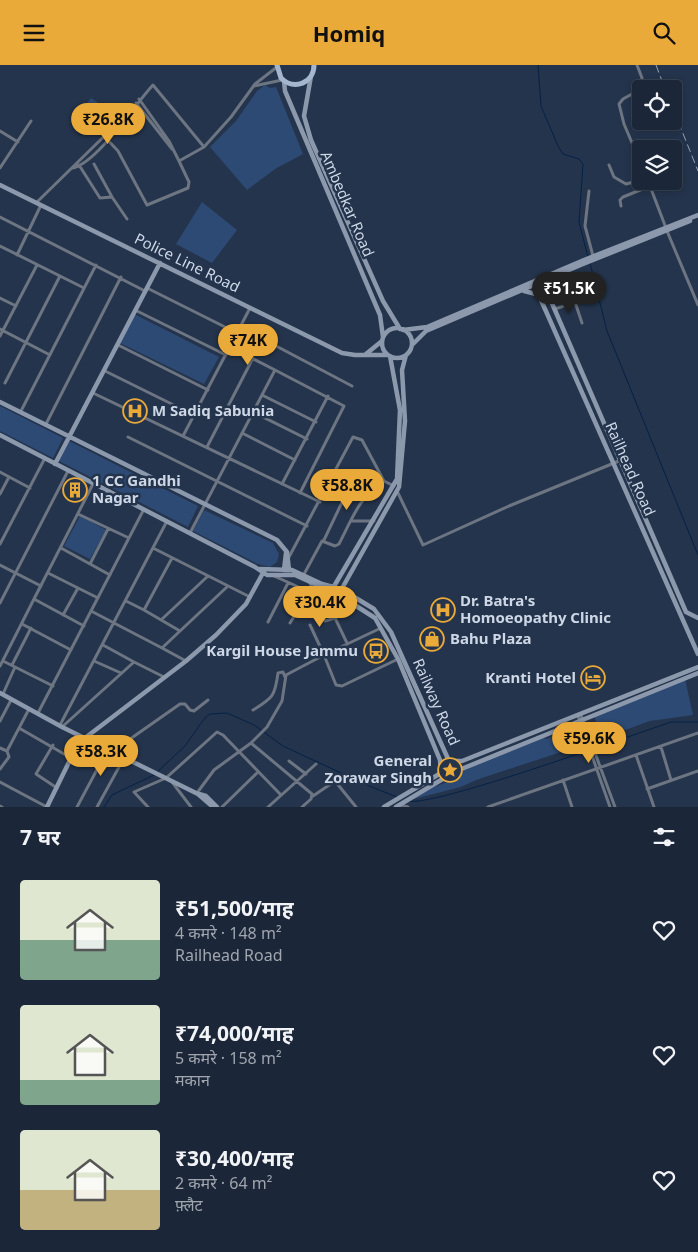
<!DOCTYPE html>
<html lang="hi">
<meta charset="utf-8">
<style>
body{margin:0;font-family:"Noto Sans","Noto Sans Devanagari",sans-serif;background:#242f41;color:#f1f3f6;height:100vh;display:flex;flex-direction:column;font-size:19px;white-space:nowrap}
*{box-sizing:border-box;margin:0}
p{font-size:16px;color:#a0a5ae}
.icon{flex:none;width:28px;height:28px;fill:none;stroke:currentColor;stroke-width:2;stroke-linecap:round;stroke-linejoin:round}
.map{position:relative;height:742px;overflow:hidden}
.side{display:flex;flex-direction:column;background:#1b2739;flex:1}
.side>*{flex:none}
.fabs{position:absolute;left:632px;top:15px;display:grid;gap:10px}
.fabs a{display:grid;place-items:center;width:50px;height:50px;border-radius:5px;background:#1b2739;box-shadow:0 2px 8px #0003,0 0 0 1px #394453;font-size:25px}
.price{position:absolute;translate:-50% -42px;padding:0 11px;border-radius:18px;background:#eaaa39;color:#111;font-size:16px;line-height:32px;filter:drop-shadow(0 1px 2px #0008)}
.price::after{content:'';position:absolute;left:50%;top:30px;width:15px;height:11px;margin-left:-8px;background:inherit;clip-path:polygon(0 0,100% 0,50% 100%)}
.price.current{background:#222;color:#fff}
ul{padding:0;list-style:none}
li{display:flex;align-items:center;gap:15px;height:125px;padding:0 20px}
li span{display:grid;place-items:center;flex:none;width:140px;height:100px;border-radius:5px;color:#555}
li>.icon{margin-inline-start:auto}
span .icon{width:60px;height:60px;fill:#fffc;stroke-width:1}
li b{font-size:21px}
h2{display:flex;justify-content:space-between;align-items:center;height:60px;padding:0 20px;font-size:21px}
header{display:flex;justify-content:space-between;align-items:center;height:65px;padding:0 20px;background:#eaaa39;color:#111;font-size:22px;font-weight:700}
.map>svg:first-child{display:block}
.green{fill:#2d4a74}
.lines{fill:none;stroke-linecap:round;stroke-linejoin:round}
.stream{stroke:#042147;stroke-width:1}
.street{stroke:#6c7581;stroke-width:3}
.secondary{stroke:#8c99ac;stroke-width:4.5}
.primary{stroke:#a4b5ce;stroke-width:5}
.rail{stroke:#97a3b4;stroke-width:1;stroke-dasharray:8 4;stroke-linecap:butt}
.labels{text-anchor:middle;stroke-width:5;stroke-linejoin:round;paint-order:stroke}
.street-label{font-size:15px;fill:#cdd7e6;stroke:#24344c}
.poi-label{font-size:15px;font-weight:bold;fill:#cdd7e6;stroke:#24344c;text-anchor:start}
</style>
<header><svg class="icon" aria-label="menu" viewBox="0 0 24 24"><path d="M4 6h16M4 12h16M4 18h16"/></svg>Homiq<svg class="icon" aria-label="search" viewBox="0 0 24 24"><circle cx="10" cy="10" r="6"/><path d="M15 15l6 6"/></svg></header>
<div class="map">
<svg width="698" height="742" viewBox="0 0 698 742">
<rect width="100%" height="100%" fill="#24344c"/>
<path class="green" d="M265 20 270 23 276 22 303 89 275 104 247 125 210 82 236 56 257 26Z
M91 33 109 45 102 54 85 41Z
M202 137 237 165 212 198 176 179Z
M134 249 219 292 204 319 118 277Z
M0 341 63 373 53 393 0 366Z
M69 376 198 441 188 462 59 396Z
M204 445 273 478 279 489 277 497 270 502 258 499 193 466Z
M80 451 106 465 90 494 64 481Z
M685 614 693 650 650 656 617 668H600L594 651Z
M570 662 576 663 580 672 573 686H564L476 715 461 722 410 735 433 722 451 716 461 707 480 697 542 672 546 674 561 668 563 663Z"/>
<g class="lines">
<path class="stream" d="M538 0 541 41 558 81 563 89 579 94 583 99 579 157 588 192
M590 198 607 266 698 490
M596 683 671 657H698
M157 707 185 681 204 654 210 649 227 648 254 660 283 681 369 721 397 732
M407 736C425 742 554 697 581 688
M104 742 112 730 154 710"/>
<path class="street" d="M637 0 642 13 641 24
M254 21 282 15
M641 24 623 34 619 39 624 59 641 99
M139 34 169 76 179 96 204 82 231 52 255 19 277 2
M136 38 172 84
M0 66 18 77
M104 71 118 86 147 140 188 123 189 117 179 96
M94 99 112 132 127 154
M79 100 100 133 112 132
M609 100 614 112 626 119 641 115
M0 103 31 56
M73 103C98 97 135 39 153 20L204 82
M648 116 666 163
M589 126 585 161 593 191
M36 138 131 45
M621 141 620 135 623 132 650 121
M0 152 145 226
M667 166 698 240
M0 181 84 223
M17 190 41 140
M147 223 237 268
M0 233 16 241
M555 244 575 237 582 258
M135 245 226 290
M240 262 352 321
M0 264 50 290
M0 271 37 200
M118 280 208 325
M230 282 275 305
M105 306 194 350
M5 318 60 211
M93 328 320 437
M262 330 316 357
M21 346 96 200
M253 347 307 374
M46 359 121 212
M242 368 295 395
M183 371 250 243
M128 372 307 461
M207 382 253 293
M0 407 30 423
M282 419 328 331
M397 426 423 480 509 441 619 396
M0 429 9 412
M78 449 129 473
M352 456H374
M190 468 275 305 344 341 300 428
M324 475 355 410
M0 479 45 393
M61 483 110 510
M153 483 250 532
M289 492 353 372 362 375 384 416
M172 493 144 545 180 566 162 583 186 596
M90 499 108 464
M0 500 41 521
M48 508 98 533
M274 511 314 529
M303 511 322 476 335 481 339 479C351 456 360 430 384 416L394 421
M310 518 325 556 335 553 357 541
M126 536 144 545
M0 538 68 406
M91 546 162 583
M63 550 78 523
M335 553 347 578
M161 555 208 511
M268 557 288 518
M290 558 309 527
M22 559 71 585
M84 561 34 534 93 419
M381 563 324 590 336 620 342 621 398 594
M180 566 228 521
M3 596 53 621
M94 596 121 608
M134 597 164 612
M12 600 31 563
M0 601 34 534
M3 629 15 602
M253 645C273 633 275 631 278 608L283 607 285 612
M38 648 144 444
M581 650 615 742
M578 651 610 742
M0 656 11 635
M60 660 167 456
M62 662 134 597 103 580
M19 663 71 693
M251 678 312 729 311 734 302 742
M53 680 36 709 57 723
M661 682 671 715
M0 683 7 686
M113 686 180 639H185L190 645 194 646 208 635
M636 690 654 742
M289 696 306 709
M0 704 9 692 7 686 29 644
M563 715 572 742
M0 717 47 742
M172 717 191 742
M647 724 698 706
M197 728 214 705 251 678 267 662 282 636 286 610 324 590 310 560
M313 731 335 716 356 742
M401 740 408 742
M0 741 2 742
M77 742 108 684
M97 742 124 693
M148 742 134 727 166 713 217 667 223 670 281 730
M222 742 258 707
M268 742 316 699
M488 742 698 668"/>
<path class="secondary" d="M311 11 304 51 311 75 383 236 400 264
M284 16 285 26 374 236 380 250 383 272
M0 120 342 288 355 290H387
M541 213 686 547 698 553
M533 217 698 589
M524 226 540 230
M382 278a15 15 0 1 1 30 0a15 15 0 1 1-30 0Z
M403 265 427 262 584 195 698 150
M412 280 426 266 583 199 690 156
M366 289 382 276
M0 337 277 475 287 487 289 505
M0 370 255 502 267 510H295L339 530 375 553 398 594 440 695 441 708 448 712 454 707 455 701 449 696 441 699
M55 399 160 198
M260 504 292 505 322 519 341 524 374 544 391 567 449 696H462L698 602
M284 505 286 488
M333 523 397 414 400 345 390 291
M340 527 399 422 405 356 402 305 406 290
M0 628 62 662 198 729 213 742
M454 707 698 608
M199 729 206 731 217 742
M47 742 71 693 85 673 186 596 216 570 246 539 264 506
M384 742 441 708
M396 742 446 712"/>
<path class="primary" d="M277 0 281 13C294 26 314 18 314 0"/>
<path class="rail" d="M656 0 665 24
M674 46 698 106"/>
</g>
<defs>
<g id="hospital-ring" transform="scale(1.25)"><circle r="9.5" fill="#24344c" stroke="#eaaa39" stroke-width="1.5"/><path d="M-5-5h3v3.5h4V-5h3V5h-3V1.5h-4V5h-3Z" fill="#eaaa39"/></g>
<g id="building-ring" transform="scale(1.25)"><circle r="9.5" fill="#24344c" stroke="#eaaa39" stroke-width="1.5"/><path d="M-4-6H4V6H1V3H-1V6H-4ZM-2.5-4.3h1.7v1.8h-1.7ZM.8-4.3h1.7v1.8H.8ZM-2.5-1h1.7V.8h-1.7ZM.8-1h1.7V.8H.8Z" fill="#eaaa39"/></g>
<g id="shop-ring" transform="scale(1.25)"><circle r="9.5" fill="#24344c" stroke="#eaaa39" stroke-width="1.5"/><path d="M-5-2.5h2.3a2.7 3.5 0 0 1 5.4 0H5L5.5 6h-11ZM-1.5-2.5h3a1.5 2.3 0 0 0-3 0Z" fill="#eaaa39"/></g>
<g id="bus-ring" transform="scale(1.25)"><circle r="9.5" fill="#24344c" stroke="#eaaa39" stroke-width="1.5"/><path d="M-5-6H5V4H4V6H2V4H-2V6H-4V4H-5ZM-3.5-4V0h7V-4ZM-3.5 1.2v1.5H-2V1.2ZM2 1.2v1.5H3.5V1.2Z" fill="#eaaa39"/></g>
<g id="hotel-ring" transform="scale(1.25)"><circle r="9.5" fill="#24344c" stroke="#eaaa39" stroke-width="1.5"/><path d="M-6-4.5h1.5V1H6V5H4.5V3h-9V5H-6ZM-4 0a1.8 1.8 0 1 1 3.6 0ZM.5 0V-2.5h3Q6-2.5 6 0Z" fill="#eaaa39"/></g>
<g id="sight-ring" transform="scale(1.25)"><circle r="9.5" fill="#24344c" stroke="#eaaa39" stroke-width="1.5"/><path d="M0-6L1.8-2.2L6-1.7L2.9 1.2L3.7 5.4L0 3.3L-3.7 5.4L-2.9 1.2L-6-1.7L-1.8-2.2Z" fill="#eaaa39"/></g>
</defs>
<g fill-rule="evenodd">
<use href="#hospital-ring" x="135" y="346"/>
<use href="#building-ring" x="75" y="425"/>
<use href="#hospital-ring" x="443" y="545"/>
<use href="#shop-ring" x="432" y="574"/>
<use href="#bus-ring" x="376" y="586"/>
<use href="#hotel-ring" x="593" y="613"/>
<use href="#sight-ring" x="450" y="705"/>
</g>
<g class="labels">
<g class="street-label">
<text transform="translate(347 139) rotate(67)" y="5">Ambedkar Road</text>
<text transform="translate(187 198) rotate(26)" y="5">Police Line Road</text>
<text transform="translate(630 404) rotate(66)" y="5">Railhead Road</text>
<text transform="translate(436 637) rotate(66)" y="5">Railway Road</text>
</g>
<g class="poi-label">
<text x="152" y="351">M Sadiq Sabunia</text>
<text x="92" y="421">1 CC Gandhi<tspan x="92" dy="17">Nagar</tspan></text>
<text x="460" y="541">Dr. Batra's<tspan x="460" dy="17">Homoeopathy Clinic</tspan></text>
<text x="450" y="579">Bahu Plaza</text>
<text x="358" y="591" text-anchor="end">Kargil House Jammu</text>
<text x="576" y="618" text-anchor="end">Kranti Hotel</text>
<text x="432" y="701" text-anchor="end">General<tspan x="432" dy="17">Zorawar Singh</tspan></text>
</g>
</g>
</svg>
<div class="fabs">
<a><svg class="icon" aria-label="locate" viewBox="0 0 24 24"><circle cx="12" cy="12" r="6"/><path d="M12 2v4M12 18v4M2 12h4M18 12h4"/></svg></a>
<a><svg class="icon" aria-label="layers" viewBox="0 0 24 24"><path d="M12 4l9 5-9 5-9-5zM3 14l9 5 9-5"/></svg></a>
</div>
<b class="price" style="left:108px;top:80px">₹26.8K</b>
<b class="price current" style="left:569px;top:249px">₹51.5K</b>
<b class="price" style="left:248px;top:301px">₹74K</b>
<b class="price" style="left:347px;top:446px">₹58.8K</b>
<b class="price" style="left:320px;top:563px">₹30.4K</b>
<b class="price" style="left:589px;top:699px">₹59.6K</b>
<b class="price" style="left:101px;top:712px">₹58.3K</b>
</div>
<section class="side">
<h2>7 घर<svg class="icon" aria-label="filters" viewBox="0 0 24 24"><path d="M4 7h16M4 17h16"/><circle cx="9" cy="7" r="2"/><circle cx="15" cy="17" r="2"/></svg></h2>
<ul>
<li><span style="background:linear-gradient(#dfe7d0 60%,#7fa58c 0)"><svg class="icon" aria-label="home" viewBox="0 0 24 24"><path d="M3 11l9-7 9 7M6 9v11h12V9"/></svg></span><div><b>₹51,500/माह</b><p>4 कमरे · 148 m²</p><p>Railhead Road</p></div><svg class="icon" aria-label="heart" viewBox="0 0 24 24"><path d="M12 20l-8-8c-3-5 5-10 8-4 3-6 11-1 8 4z"/></svg></li>
<li><span style="background:linear-gradient(#dfe7d0 75%,#7fa58c 0)"><svg class="icon" aria-label="home" viewBox="0 0 24 24"><path d="M3 11l9-7 9 7M6 9v11h12V9"/></svg></span><div><b>₹74,000/माह</b><p>5 कमरे · 158 m²</p><p>मकान</p></div><svg class="icon" aria-label="heart" viewBox="0 0 24 24"><path d="M12 20l-8-8c-3-5 5-10 8-4 3-6 11-1 8 4z"/></svg></li>
<li><span style="background:linear-gradient(#dfe7d0 60%,#c2b280 0)"><svg class="icon" aria-label="home" viewBox="0 0 24 24"><path d="M3 11l9-7 9 7M6 9v11h12V9"/></svg></span><div><b>₹30,400/माह</b><p>2 कमरे · 64 m²</p><p>फ़्लैट</p></div><svg class="icon" aria-label="heart" viewBox="0 0 24 24"><path d="M12 20l-8-8c-3-5 5-10 8-4 3-6 11-1 8 4z"/></svg></li>
</ul>
</section>
